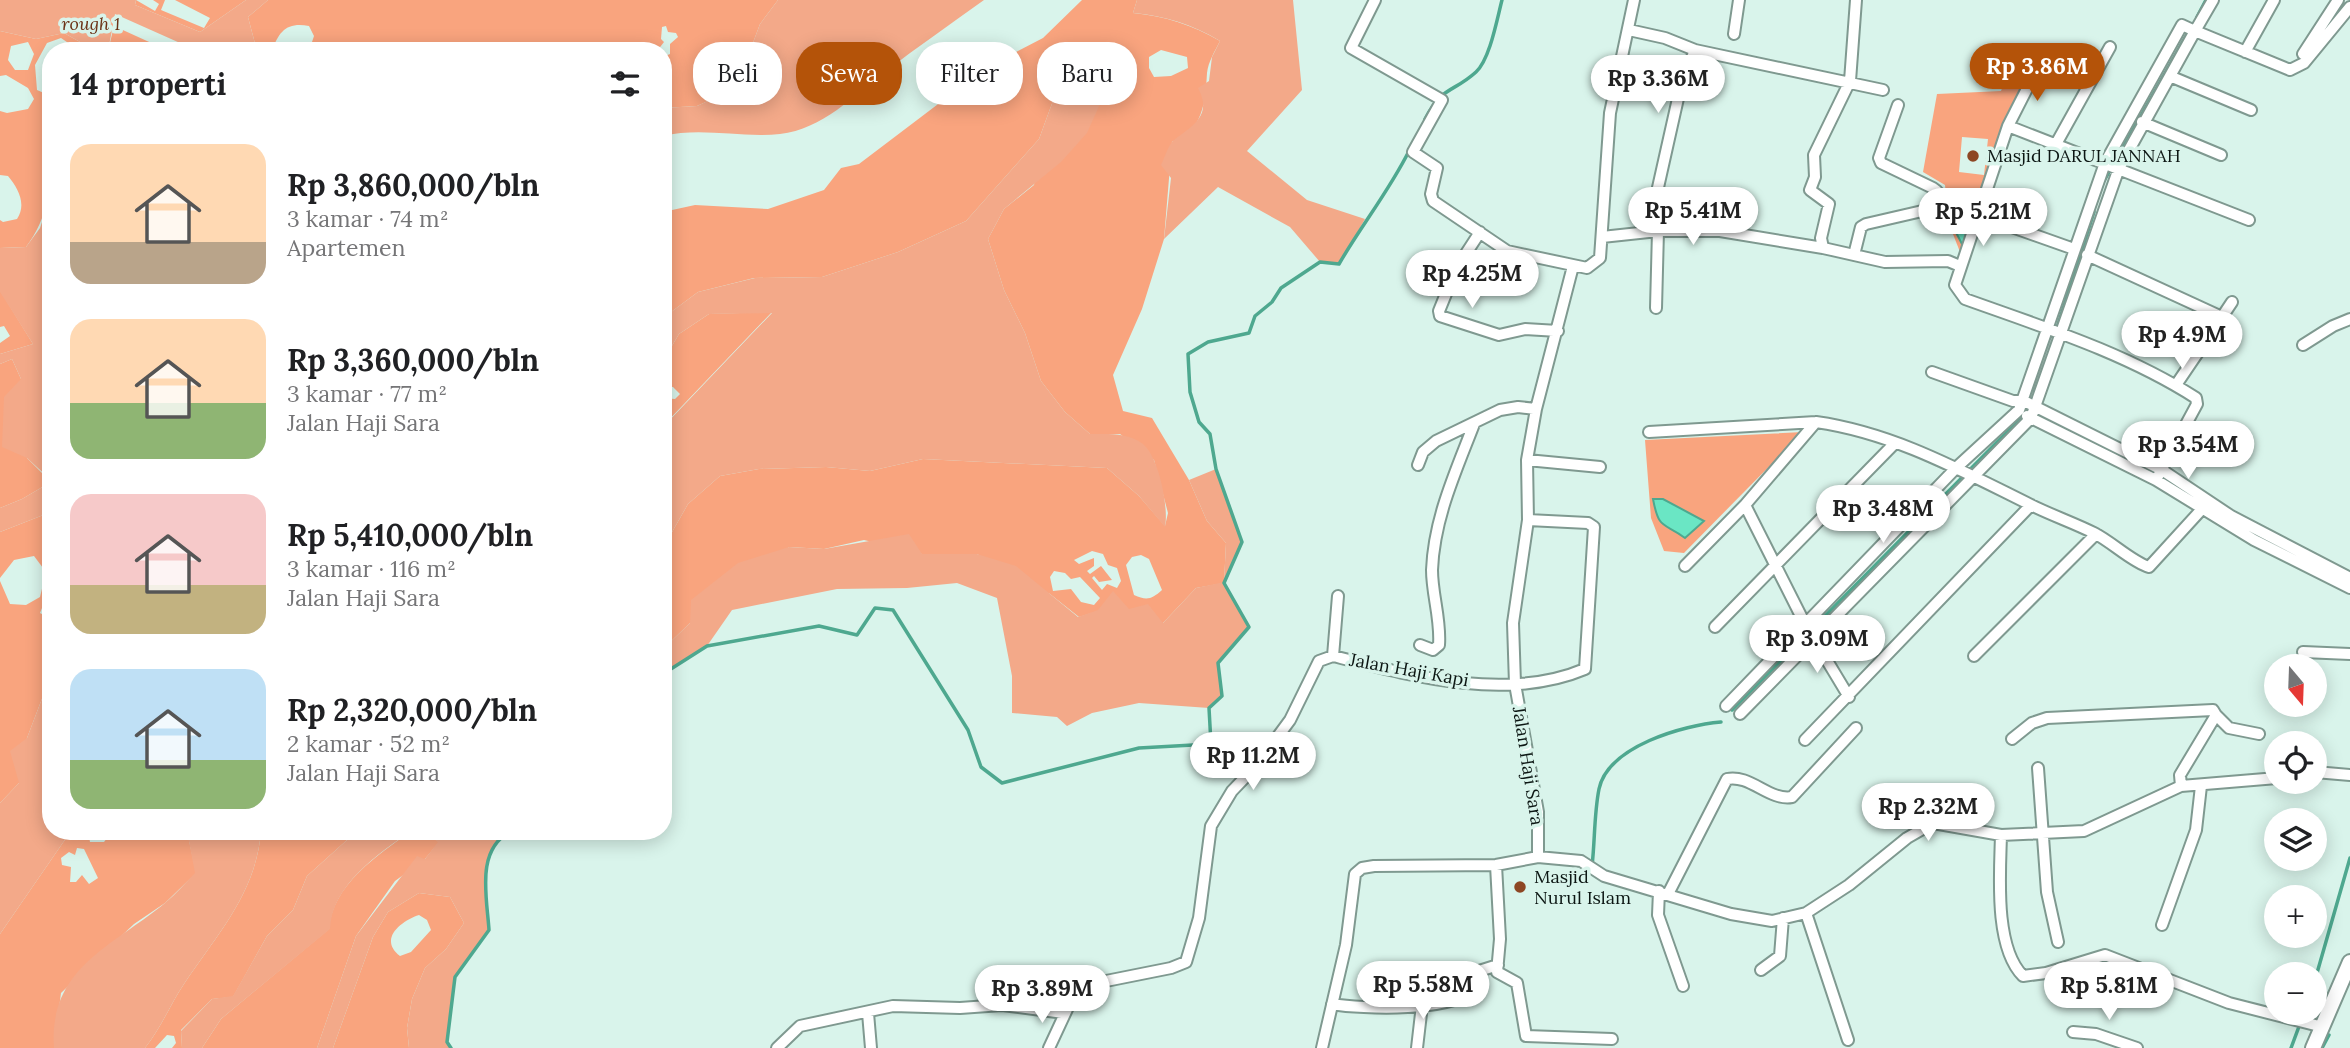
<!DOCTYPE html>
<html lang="id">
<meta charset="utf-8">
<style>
body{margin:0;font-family:Lora,serif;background:#f2f2f2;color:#202124;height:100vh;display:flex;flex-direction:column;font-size:26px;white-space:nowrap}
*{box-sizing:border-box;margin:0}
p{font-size:23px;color:#757577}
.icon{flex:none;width:38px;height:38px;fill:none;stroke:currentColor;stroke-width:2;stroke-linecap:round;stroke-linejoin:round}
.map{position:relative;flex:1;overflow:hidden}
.details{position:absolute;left:42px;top:42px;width:630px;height:798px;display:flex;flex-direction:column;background:#fff;border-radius:28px;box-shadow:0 4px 18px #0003}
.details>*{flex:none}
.hud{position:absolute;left:693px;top:42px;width:665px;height:63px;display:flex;gap:14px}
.needle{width:46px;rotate:161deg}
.controls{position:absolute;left:2264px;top:654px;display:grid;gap:14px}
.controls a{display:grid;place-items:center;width:63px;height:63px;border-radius:50%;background:#fff;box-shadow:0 4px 18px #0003;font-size:35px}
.price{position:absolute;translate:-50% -60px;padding:0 16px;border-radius:24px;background:#fff;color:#222;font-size:23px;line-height:46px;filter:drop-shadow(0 2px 4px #0008)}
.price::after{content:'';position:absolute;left:50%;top:42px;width:21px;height:16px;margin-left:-10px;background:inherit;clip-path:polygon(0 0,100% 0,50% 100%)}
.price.on{background:#b45309;color:#fff}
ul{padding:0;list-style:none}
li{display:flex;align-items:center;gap:21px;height:175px;padding:0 28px}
li span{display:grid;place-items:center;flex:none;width:196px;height:140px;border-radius:21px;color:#555}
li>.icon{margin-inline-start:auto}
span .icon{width:84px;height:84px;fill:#fffc;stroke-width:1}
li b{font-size:30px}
h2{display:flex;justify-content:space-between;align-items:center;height:84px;padding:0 28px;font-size:30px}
.chip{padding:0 24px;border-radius:28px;background:#fff;box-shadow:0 4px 18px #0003;font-size:24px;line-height:63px}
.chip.on{background:#b45309;color:#fff}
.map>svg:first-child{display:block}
.green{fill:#f9a47e;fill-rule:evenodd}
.forest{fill:#f3a989}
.water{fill:#6ae6c4;stroke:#4ea88f;stroke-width:2}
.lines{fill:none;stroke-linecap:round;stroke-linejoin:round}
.stream{stroke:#4ea88f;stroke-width:3.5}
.minor-casing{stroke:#7f9990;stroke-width:14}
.major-casing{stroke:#7f9990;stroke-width:18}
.minor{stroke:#fff;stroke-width:10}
.major{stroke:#fff;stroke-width:14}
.poi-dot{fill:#8d4623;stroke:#d9f4eb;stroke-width:2.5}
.labels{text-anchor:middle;stroke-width:7;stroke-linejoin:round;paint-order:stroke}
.park-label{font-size:18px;font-style:italic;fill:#6b3115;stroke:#d9f4eb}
.poi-label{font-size:18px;fill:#0c1613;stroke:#d9f4eb;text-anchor:start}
.street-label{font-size:18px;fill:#0c1613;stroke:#d9f4eb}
</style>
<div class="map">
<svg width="2350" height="1048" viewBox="0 0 2350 1048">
<rect width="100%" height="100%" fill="#d9f4eb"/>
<path class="green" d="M136 0 155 11 159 4 153 0H165L161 10 204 28 210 18 175 0H246L200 32 135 5Z
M268 0H778L760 24 736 88 697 106 663 108V57L670 54V44L678 37 676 33 668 32 666 26 662 27 661 39 664 42 657 51H645L634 42 632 49 621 51H329L327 46 319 44 314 51H309L314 36 309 26C287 22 279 31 272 51H257L248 17Z
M1082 0H1137L1133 13C1166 16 1192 25 1220 41 1215 51 1208 62 1207 73 1206 90 1205 116 1191 130 1187 135 1178 138 1172 142L1164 239 1142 309 1113 375 1123 411 1152 418 1189 480 1207 521 1226 543 1224 583 1196 588 1162 624C1130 610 1113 605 1079 617L1050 594 977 554H922L864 540 824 549 789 547 690 623 663 649V548L688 504 720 476 759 469 826 467 870 471 923 459 1107 468 1139 496 1165 526 1168 513 1154 460 1120 434H1090L1065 412 1041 381 1025 333 1004 290 988 239 1004 209 1034 185 1054 98 1039 139 966 221 898 252 822 277 754 278 698 292 663 318V212L695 205 768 209 824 190 841 168 859 164 987 67 1043 38ZM1161 50 1187 57 1188 68 1171 76 1154 77 1149 68V57ZM1092 551 1103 554 1108 565 1117 568 1121 581 1117 588 1107 584 1102 590 1092 578 1094 576 1099 582 1112 580 1101 566 1090 574 1087 571 1094 566V558L1079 564 1074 560ZM1141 555 1149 559 1162 590C1152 599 1147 601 1134 595L1126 565 1132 557ZM1054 571 1065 573 1071 579 1080 577 1100 598 1094 605 1081 602 1071 589 1053 591 1050 577Z
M114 26 169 51H108Z
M0 31 36 39 64 33 80 42V51L61 38 47 43 35 65 37 90 51 96C51 148 60 203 26 247L0 248V220L3 222 17 219C27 204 18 188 8 176L0 175V111L7 113 28 109 34 99 28 88 6 75 0 76ZM28 42 34 54 28 70H15L8 60 11 46Z
M2007 75 2024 80 1990 166 1962 257 1949 224 1945 185 1923 172 1937 94 2001 91ZM1962 137 1988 139 1984 175 1959 172Z
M0 292H1L33 344 0 354V343L10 336 4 326 0 327Z
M772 312 663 426V398L675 399 680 394 673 387 663 386V361L679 334 709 314Z
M12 359 21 379 27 458 51 482 22 499 0 508V364Z
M1803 432 1684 553 1664 551 1651 518 1645 440Z
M51 512V603H44L40 613 51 619V675L27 738 19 783 0 803V581L10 604 26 605 40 597 46 572 34 556 14 560 0 578V532Z
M71 831H88L90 842H104L107 838 103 831H187L196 873 165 903 134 924 61 993 54 1048H0V934ZM77 848 84 849 98 878 89 884 82 875 76 882H70L71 867 62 865 61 858 69 852 75 855Z
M261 831H357L307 876 293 910 267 936 233 997 212 999 181 1030 182 1048H172L176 1043 174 1036 167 1035 155 1048H145C161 1028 170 1005 184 984 217 934 256 894 261 831Z
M411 831H423L439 842 425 859 395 881 356 936 317 1048H202L221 1019 329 929C332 885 378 855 411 831Z
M419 893 450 897 464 923 446 949 425 968 412 999 407 1028 409 1048H333L373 937 388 912ZM419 915 427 920 431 930 411 952 400 956C378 939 401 921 419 915Z"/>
<path class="forest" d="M0 0H136L135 5 200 32 246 0H268L248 17 257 51H216L212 45 198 51 115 14 108 51H80V42L64 33 36 39 0 31Z
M778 0H984C951 24 917 47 885 72 853 96 823 129 780 134 741 138 701 127 663 136V108L697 106 736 88 760 24Z
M1137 0H1293L1302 90 1247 151 1307 200 1365 219 1339 264 1320 262 1290 227 1218 187 1164 239 1171 178 1161 165C1165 157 1168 145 1174 140 1192 126 1213 116 1198 88L1209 81 1212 57 1220 41C1192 24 1165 16 1133 13Z
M1109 84 1087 133 1061 162 1004 209 988 239 1004 290 1025 333 1041 381 1065 412 1090 434C1107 434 1128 432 1143 444 1159 457 1169 508 1165 527L1139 496 1107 468 923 459 870 471 826 467 759 469 720 476 688 504 663 548V427L772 313 709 314 679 334 663 361V318L698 292 755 278 822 277 898 252 966 221 1039 139 1054 98Z
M51 195V480L27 458 2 447 4 397 21 379 12 359 0 364V354L33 344 0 292V248L26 247 40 228Z
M1216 469 1242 542 1225 583 1249 627 1218 663 1222 696 1209 708 1139 703 1092 713 1067 726 1057 717 1012 713V676L997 598 957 583 907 588 837 589 732 610 707 646 663 674V649L690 623 691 600 738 563 789 547 824 549 909 534 922 554H977L1016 566 1078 617 1098 610 1113 591 1129 609 1148 604 1163 623 1196 588 1224 582 1226 543 1207 521 1189 480Z
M51 482V512L0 532V508L22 499Z
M51 675V831H71L0 934V803L19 783 10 751 27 738Z
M187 831H261C256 894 217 934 184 984 170 1005 161 1028 145 1048H54C48 968 113 946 165 903 176 894 185 883 195 873Z
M357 831H411C378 854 332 885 330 929L221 1019 202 1048H182L181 1031 212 999 233 996 267 936 293 910 307 876Z
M423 831H511C475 850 487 897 489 930L455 977 447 1042 451 1048H409L407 1028 412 999 425 968 446 949 464 923 450 897 419 893 388 912 373 937 333 1048H317L356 936 417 856 425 859 438 842Z"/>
<path class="water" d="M1958 197 1970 201 1975 212 1963 246 1948 217 1951 198Z
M1653 499H1663L1704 521 1685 538C1664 522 1659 531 1653 499Z"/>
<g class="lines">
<path class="stream" d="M2197 17 2206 0
M1425 119C1443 85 1453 93 1476 72 1490 59 1497 19 1502 0
M2104 181 2190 29
M2056 331 2094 212
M663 674 707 646 819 626 857 635 875 608 893 610 968 730 981 767 1002 783 1139 748 1211 744 1209 708 1222 696 1218 663 1249 627 1224 583 1242 542 1216 469 1210 434 1199 422 1190 392 1188 354 1208 342 1249 333 1255 316 1272 302 1281 288 1320 262 1339 264C1361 226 1389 191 1409 151
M1732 710 2018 421 2028 407
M1592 866C1595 841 1594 814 1599 789 1608 746 1684 725 1721 722
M2315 980 2350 858
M451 1048 447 1042 455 977 489 930C487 897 475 850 511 831
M2291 1048 2304 1013
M2322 1048 2329 1035 2324 1033"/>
<g class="minor-casing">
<path id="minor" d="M1375 0 1351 48 1442 100 1413 152 1437 168 1431 194 1433 201 1507 251 1587 268 1600 258 1610 113 1634 0
M1856 0 1850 81 1814 155 1815 177 1810 190 1829 204 1821 238 1823 248 1885 262 1948 261 1960 266
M2213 0 2195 31 2290 70 2304 63 2350 7
M1629 30 1665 38 1695 50 1883 90
M1734 34 1739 0
M2245 52 2274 0
M2303 54 2338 0
M2038 67 2008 126 1955 285 1965 299C2043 327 2126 353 2196 398L2197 404 2156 480
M2172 77 2251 110
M2142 122 2221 155
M2008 126 2249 220
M2056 144 2110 47
M1657 192 1681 85 1695 50
M1978 215 2074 249
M1480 232 1456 269 1439 311 1440 316 1499 335 1525 329 1558 331
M1602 237 1658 231H1720L1823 248
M1854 255 1861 227 1866 224 1931 209 1936 205 1937 191 1933 188 1881 163 1879 158 1898 105
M2087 255 2222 317 2176 385
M1573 266 1536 409 1527 460 1528 520 1513 623 1515 684 1538 812V857L1581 861 1604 876 1731 914 1772 921 1806 913 1849 885 1907 838 1933 823 2001 835 2084 831 2181 786 2277 778
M1656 308 1658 231
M2222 317 2232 302
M2303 345 2333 326 2350 319
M1932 372 2013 401H2024L2162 470 2231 516 2350 578
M2027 416 2156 480 2254 540 2350 588
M1649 432 1816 422C1894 433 1962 471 2031 505 2051 515 2074 523 2094 533 2112 542 2132 562 2149 567L2202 509
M1527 460 1600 467
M1418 465 1423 452 1436 441 1500 410 1518 407 1536 409
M1745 505 1805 624 1849 697
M1685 566 1745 505 1816 422
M1715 627 1894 444
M1420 645 1433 650 1439 645C1441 619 1432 595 1432 570 1434 518 1456 471 1474 424
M2303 652 2350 654
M1333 656 1338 596
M1974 656 2096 534
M1726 706 1957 467 2019 410 2105 163 2182 25 2195 31 2119 168 2031 418 1740 714
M2216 715 2229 728 2259 734
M2012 739 2032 723 2047 718 2213 710 2216 715 2180 775 2181 786
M1805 740 2031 505
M2038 768 2047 892 2058 942
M2315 772 2350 775
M2001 835C2000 874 1994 947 2023 976L2046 973 2105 955 2229 1003 2323 1027
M1496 865 1500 939 1497 972 1517 983 1526 1036 1612 1039
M1659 891 1658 915 1683 986
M1668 894 1727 779C1750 774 1769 801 1792 797L1856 728
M1806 913 1848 1040
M2162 925 2196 830 2201 786
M1761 970 1780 956 1783 918
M1332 1004C1361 1009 1457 1013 1475 987 1478 982 1477 976 1479 971L1498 965
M868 1013 871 1048
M2073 1032 2096 1034 2137 1048
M777 1048 800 1026 893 1006 960 1008 1002 1005 1064 1013
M1049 1048 1076 990 1086 985 1171 968 1186 962 1199 918 1211 826 1232 791 1256 766 1290 720 1319 661 1333 656C1412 676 1507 702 1585 669L1594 527 1588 523 1528 520
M1322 1048 1346 945 1355 874 1362 868 1374 866 1496 865 1538 857
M1417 1048 1422 1005"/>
</g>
<g class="major-casing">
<path id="major" d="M2313 1048 2350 962"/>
</g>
<use href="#minor" class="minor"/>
<use href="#major" class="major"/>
</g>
<g class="poi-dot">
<circle cx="1973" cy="156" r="7"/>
<circle cx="1520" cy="887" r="7"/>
</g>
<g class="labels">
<g class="park-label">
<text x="91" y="30">rough 1</text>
</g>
<g class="poi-label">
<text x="1987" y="162">Masjid DARUL JANNAH</text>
<text x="1534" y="883">Masjid<tspan x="1534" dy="21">Nurul Islam</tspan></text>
</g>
<g class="street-label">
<text transform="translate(1409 670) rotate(10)" y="6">Jalan Haji Kapi</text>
<text transform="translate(1528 766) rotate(81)" y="6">Jalan Haji Sara</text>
</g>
</g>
</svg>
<div class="controls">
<a><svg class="needle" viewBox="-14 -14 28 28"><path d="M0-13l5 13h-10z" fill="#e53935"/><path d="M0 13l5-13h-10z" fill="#757577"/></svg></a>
<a><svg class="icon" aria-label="locate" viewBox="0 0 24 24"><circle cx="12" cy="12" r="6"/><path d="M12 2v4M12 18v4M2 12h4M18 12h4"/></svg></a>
<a><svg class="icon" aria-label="layers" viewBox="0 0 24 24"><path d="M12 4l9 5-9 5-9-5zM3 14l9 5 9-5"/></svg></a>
<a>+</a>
<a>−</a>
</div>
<b class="price on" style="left:2037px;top:103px">Rp 3.86M</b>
<b class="price" style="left:1658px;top:115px">Rp 3.36M</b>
<b class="price" style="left:1693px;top:247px">Rp 5.41M</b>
<b class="price" style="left:1983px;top:248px">Rp 5.21M</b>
<b class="price" style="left:1472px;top:310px">Rp 4.25M</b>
<b class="price" style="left:2182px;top:371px">Rp 4.9M</b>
<b class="price" style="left:2188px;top:481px">Rp 3.54M</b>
<b class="price" style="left:1883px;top:545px">Rp 3.48M</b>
<b class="price" style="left:1817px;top:675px">Rp 3.09M</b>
<b class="price" style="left:1253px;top:792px">Rp 11.2M</b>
<b class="price" style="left:1928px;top:843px">Rp 2.32M</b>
<b class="price" style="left:1423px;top:1021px">Rp 5.58M</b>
<b class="price" style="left:2109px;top:1022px">Rp 5.81M</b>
<b class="price" style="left:1042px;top:1025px">Rp 3.89M</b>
<div class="hud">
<a class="chip">Beli</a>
<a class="chip on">Sewa</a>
<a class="chip">Filter</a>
<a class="chip">Baru</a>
</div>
<section class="details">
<h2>14 properti<svg class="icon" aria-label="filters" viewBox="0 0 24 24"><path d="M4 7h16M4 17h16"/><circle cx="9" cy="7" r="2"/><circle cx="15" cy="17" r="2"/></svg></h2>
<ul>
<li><span style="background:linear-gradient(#ffd9b3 70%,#b9a48a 0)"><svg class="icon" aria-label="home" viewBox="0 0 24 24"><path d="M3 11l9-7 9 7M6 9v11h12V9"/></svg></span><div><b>Rp 3,860,000/bln</b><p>3 kamar · 74 m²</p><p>Apartemen</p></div></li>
<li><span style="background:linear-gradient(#ffd9b3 60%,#8fb573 0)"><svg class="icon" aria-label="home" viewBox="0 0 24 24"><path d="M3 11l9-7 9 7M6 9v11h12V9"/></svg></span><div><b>Rp 3,360,000/bln</b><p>3 kamar · 77 m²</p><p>Jalan Haji Sara</p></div></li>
<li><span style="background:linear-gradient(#f6c9c9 65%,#c2b280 0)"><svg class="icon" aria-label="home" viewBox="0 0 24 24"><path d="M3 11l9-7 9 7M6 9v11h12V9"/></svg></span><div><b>Rp 5,410,000/bln</b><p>3 kamar · 116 m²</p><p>Jalan Haji Sara</p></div></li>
<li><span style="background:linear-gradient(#bfe0f5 65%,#8fb573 0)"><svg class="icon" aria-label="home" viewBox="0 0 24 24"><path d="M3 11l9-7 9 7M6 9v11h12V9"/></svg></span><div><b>Rp 2,320,000/bln</b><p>2 kamar · 52 m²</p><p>Jalan Haji Sara</p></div></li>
</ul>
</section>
</div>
